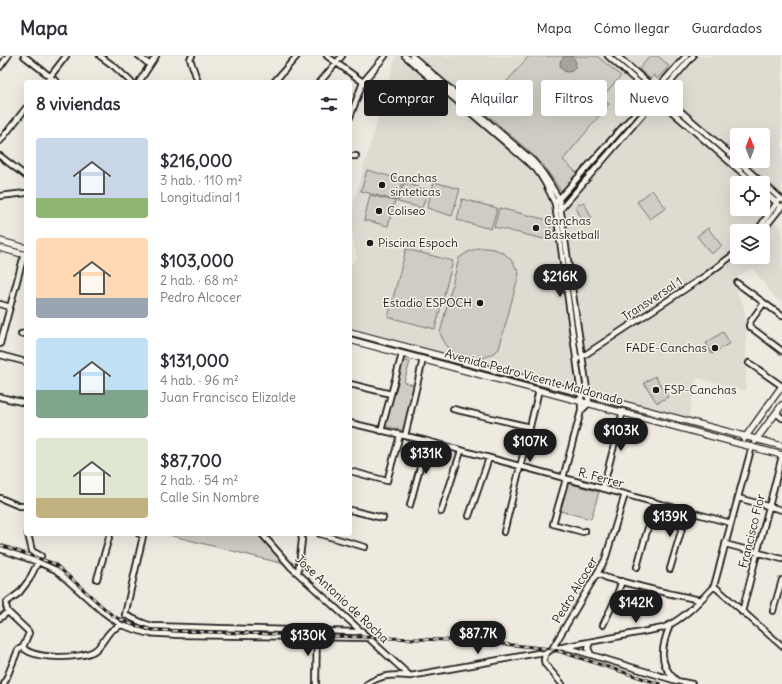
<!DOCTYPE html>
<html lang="es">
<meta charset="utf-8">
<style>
body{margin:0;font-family:Delius,sans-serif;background:#f7f7f7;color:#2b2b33;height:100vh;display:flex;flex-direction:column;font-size:15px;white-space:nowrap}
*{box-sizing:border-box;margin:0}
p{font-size:13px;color:#7c7c81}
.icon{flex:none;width:22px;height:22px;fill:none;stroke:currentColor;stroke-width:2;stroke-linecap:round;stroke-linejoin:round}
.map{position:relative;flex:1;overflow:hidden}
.drawer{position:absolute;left:24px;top:24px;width:328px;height:456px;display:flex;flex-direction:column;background:#fff;border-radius:4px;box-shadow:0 4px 16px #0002}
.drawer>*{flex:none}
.hud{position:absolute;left:364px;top:24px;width:358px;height:36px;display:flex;gap:8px}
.needle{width:26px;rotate:359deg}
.tools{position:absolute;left:730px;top:72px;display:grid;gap:8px}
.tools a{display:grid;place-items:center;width:40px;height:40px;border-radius:4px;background:#fff;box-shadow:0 4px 16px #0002;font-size:20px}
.price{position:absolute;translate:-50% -34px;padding:0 9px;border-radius:14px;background:#1c1c1c;color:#fff;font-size:13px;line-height:26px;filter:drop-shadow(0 1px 2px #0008)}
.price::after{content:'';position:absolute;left:50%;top:24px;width:12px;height:9px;margin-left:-6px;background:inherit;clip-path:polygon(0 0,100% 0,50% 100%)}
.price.active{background:#222;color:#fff}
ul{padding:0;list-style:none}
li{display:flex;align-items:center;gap:12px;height:100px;padding:0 12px}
li span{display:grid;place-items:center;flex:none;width:112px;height:80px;border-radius:4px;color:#555}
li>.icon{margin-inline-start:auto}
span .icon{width:48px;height:48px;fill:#fffc;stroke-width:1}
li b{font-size:17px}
h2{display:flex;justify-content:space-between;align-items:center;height:48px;padding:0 12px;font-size:17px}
.chip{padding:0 14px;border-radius:4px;background:#fff;box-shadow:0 4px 16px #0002;font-size:14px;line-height:36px}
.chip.active{background:#1c1c1c;color:#fff}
header{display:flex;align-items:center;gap:24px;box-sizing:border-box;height:56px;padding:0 20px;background:#fff;border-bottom:1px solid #e1e1e2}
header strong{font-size:19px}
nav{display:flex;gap:22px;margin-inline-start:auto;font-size:14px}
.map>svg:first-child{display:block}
.built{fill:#dedbd1;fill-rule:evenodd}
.green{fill:#cfccc3;stroke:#767470}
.water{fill:#a6a39d;stroke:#6f6d69}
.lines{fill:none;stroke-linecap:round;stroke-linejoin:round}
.minor-casing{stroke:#1c1c1c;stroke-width:8}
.major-casing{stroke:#1c1c1c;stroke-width:8}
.minor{stroke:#f7f3e8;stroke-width:4.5}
.major{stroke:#f7f3e8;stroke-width:5.5}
.rail-casing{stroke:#1c1c1c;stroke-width:3}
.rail{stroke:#f7f3e8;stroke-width:1.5;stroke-dasharray:4.5;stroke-linecap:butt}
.poi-dot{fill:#1c1c1c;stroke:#f7f3e8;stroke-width:1.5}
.labels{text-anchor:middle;stroke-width:3;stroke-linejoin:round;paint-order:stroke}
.poi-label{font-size:12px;fill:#1c1c1c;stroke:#f7f3e8;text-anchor:start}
.street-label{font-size:12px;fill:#1c1c1c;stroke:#f7f3e8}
</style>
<header>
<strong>Mapa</strong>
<nav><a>Mapa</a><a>Cómo llegar</a><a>Guardados</a></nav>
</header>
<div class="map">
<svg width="782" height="628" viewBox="0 0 782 628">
<rect width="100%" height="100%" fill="#eeeae0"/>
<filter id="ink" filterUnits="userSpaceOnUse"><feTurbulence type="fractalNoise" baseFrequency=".025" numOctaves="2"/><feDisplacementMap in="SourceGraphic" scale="8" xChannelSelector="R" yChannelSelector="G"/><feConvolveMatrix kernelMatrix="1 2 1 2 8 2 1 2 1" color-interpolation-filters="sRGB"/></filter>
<g filter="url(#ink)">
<path class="built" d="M396 0H782V158L775 166 782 171V246L775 242 752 212 733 224 732 227 744 250 746 275V335L697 322 688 362 595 335 589 329V327L580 326 578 330 574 332 350 273V209L357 203 351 168 354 145ZM737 79H763V105H737ZM737 127H763V153H737ZM737 175H763V201H737Z"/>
<path class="green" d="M529 0H597L621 20 602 41 609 48 563 104 578 118 561 135 542 107 482 54Z
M650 0H658L669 10 657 23 654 19 650 23 639 13Z
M367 114 403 124 397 145 361 135Z
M434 126 460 133 452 160 427 152Z
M404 127 428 134 422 152 398 146Z
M652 134 666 152 650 163 637 146Z
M370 139 395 145 388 170 364 164Z
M462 143 497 152 491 173 457 164Z
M584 146 592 163 584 167 575 150Z
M499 152 552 165 548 184 494 171Z
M708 172 722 190 711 198 697 180Z
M478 192C499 191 511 198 519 218L499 293C476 312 451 305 440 277L459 202 468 196Z
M406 193 453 205 435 273 388 261Z
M723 276 730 287 712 298 706 287Z
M398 303 410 306 404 326 417 330 406 375 380 369Z
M655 320 668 341 657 347 644 327Z
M568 427 599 436 591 463 560 455Z
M169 478H257L284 508 169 479Z"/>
<path class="water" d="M560 8a8 8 0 1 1 16 0a8 8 0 1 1-16 0Z
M562 35a7 7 0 1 1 14 0a7 7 0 1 1-14 0Z"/>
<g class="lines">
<g class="minor-casing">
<path id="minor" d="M24 0 57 26
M100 0 115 11 131 26
M139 0 150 9
M192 0 190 3 198 26
M327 0 363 26
M405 0 536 113C544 123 550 136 555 148L581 338V355L563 422
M412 0 533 105C544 116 551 129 559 143L589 347 581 355
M608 0 754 127
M617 0 737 104
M0 11 8 0
M46 26 66 0
M139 26 156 0
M274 26 297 0
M320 26 342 0
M350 61 363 26 385 0
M0 85 26 52
M0 100 26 120
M350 100H356
M738 105 762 127
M763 127 782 144
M763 135 778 148
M0 140 26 137
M557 145 686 0
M560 154 693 0
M757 175 780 142
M762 175 782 150
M737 227 782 260
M764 247 750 266 749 270 782 295
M0 248 10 251
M21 278 26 277
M0 288 24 199
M0 299 26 306
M580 302 705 220 737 196
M749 307 782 330
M350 328 391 338
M0 341 26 347
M453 353 530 371
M776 357 782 362
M350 367 427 385 731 467
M381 375 402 298
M405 380 423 303
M350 415 387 425 400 379
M566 423 553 468 583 476 585 475
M603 432 623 355
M0 442 19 450H26
M738 442 782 454
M410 449 427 385
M350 454 383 462
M441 456 461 395
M469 460 489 402
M504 476 539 334
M28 478 32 495 41 500 29 524 19 537 7 546 6 550 8 556 28 575 29 577 23 591C32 604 81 603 94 595 102 590 104 582 110 576 113 573 118 571 121 569
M139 478 143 480 125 559 143 567 152 570 356 576 362 575
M262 478 291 511 410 620
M320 478 365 491
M725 488 782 503
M0 493 38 506 56 514 102 555 121 569 146 577 179 579 249 580 251 573
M637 511 655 446
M670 513 687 455
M298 517 302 484 301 478
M597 517 607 522 658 535 700 544
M97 523 110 478
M714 530 782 590
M773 555 782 524
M742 556 782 400
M0 562 8 556
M603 569 614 546 622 525
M670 569C662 589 657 608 676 624
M249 580 370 582
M590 586 588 592 591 599
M565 591 677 625 692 628
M552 593 663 572C684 563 699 546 714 530L752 390
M545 598 544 604 545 608 562 628
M4 628 18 594 23 591
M316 628 317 575
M367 628C381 619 394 618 410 620L538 597 545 598 552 593 605 504 625 438"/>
</g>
<g class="major-casing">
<path id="major" d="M0 185 26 192
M0 192 26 199
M350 276 782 390
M350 284 782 399
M744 383 782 330
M755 385 782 349"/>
</g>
<use href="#minor" class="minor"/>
<use href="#major" class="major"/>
<g class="rail-casing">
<path id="rail" d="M0 489 55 508 113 560 131 568 152 574 475 585 552 593 660 628"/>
</g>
<use href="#rail" class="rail"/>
</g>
</g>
<g class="poi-dot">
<circle cx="382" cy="129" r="4"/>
<circle cx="379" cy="155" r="4"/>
<circle cx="536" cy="172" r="4"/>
<circle cx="370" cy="187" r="4"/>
<circle cx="480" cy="247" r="4"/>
<circle cx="715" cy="292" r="4"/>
<circle cx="656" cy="334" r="4"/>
</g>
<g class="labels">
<g class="poi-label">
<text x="390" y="126">Canchas<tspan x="390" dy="14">sinteticas</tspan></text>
<text x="387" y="159">Coliseo</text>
<text x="544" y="169">Canchas<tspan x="544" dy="14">Basketball</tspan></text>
<text x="378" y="191">Piscina Espoch</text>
<text x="472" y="251" text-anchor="end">Estadio ESPOCH</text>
<text x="707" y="296" text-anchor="end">FADE-Canchas</text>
<text x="664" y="338">FSP-Canchas</text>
</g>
<g class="street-label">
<text transform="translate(652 243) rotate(-33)" y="4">Transversal 1</text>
<text transform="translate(534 321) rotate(15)" y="4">Avenida Pedro Vicente Maldonado</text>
<text transform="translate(601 422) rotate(15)" y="4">R. Ferrer</text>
<text transform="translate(752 475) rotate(-76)" y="4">Francisco Flor</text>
<text transform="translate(575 534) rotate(-59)" y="4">Pedro Alcocer</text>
<text transform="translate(342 543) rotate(43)" y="4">Jose Antonio de Rocha</text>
</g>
</g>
</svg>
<div class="tools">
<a><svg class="needle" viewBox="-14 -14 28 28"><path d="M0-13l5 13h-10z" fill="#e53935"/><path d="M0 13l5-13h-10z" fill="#7c7c81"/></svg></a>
<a><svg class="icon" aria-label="locate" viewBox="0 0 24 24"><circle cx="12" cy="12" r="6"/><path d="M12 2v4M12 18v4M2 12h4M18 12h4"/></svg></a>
<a><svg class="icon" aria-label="layers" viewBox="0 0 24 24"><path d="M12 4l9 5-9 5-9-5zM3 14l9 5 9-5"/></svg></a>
</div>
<b class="price active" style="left:560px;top:242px">$216K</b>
<b class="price" style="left:621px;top:396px">$103K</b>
<b class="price" style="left:530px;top:407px">$107K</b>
<b class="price" style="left:426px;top:419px">$131K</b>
<b class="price" style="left:670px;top:482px">$139K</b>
<b class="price" style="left:636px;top:568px">$142K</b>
<b class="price" style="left:478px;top:599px">$87.7K</b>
<b class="price" style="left:308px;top:601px">$130K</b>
<div class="hud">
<a class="chip active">Comprar</a>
<a class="chip">Alquilar</a>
<a class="chip">Filtros</a>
<a class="chip">Nuevo</a>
</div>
<section class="drawer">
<h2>8 viviendas<svg class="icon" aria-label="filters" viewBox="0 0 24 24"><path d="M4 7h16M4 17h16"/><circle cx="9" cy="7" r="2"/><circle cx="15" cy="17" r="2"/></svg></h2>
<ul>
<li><span style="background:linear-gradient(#c9d6e8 75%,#8fb573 0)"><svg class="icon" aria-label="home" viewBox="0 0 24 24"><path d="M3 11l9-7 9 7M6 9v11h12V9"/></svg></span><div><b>$216,000</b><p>3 hab. · 110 m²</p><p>Longitudinal 1</p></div></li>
<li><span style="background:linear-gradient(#ffd9b3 75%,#9aa5b1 0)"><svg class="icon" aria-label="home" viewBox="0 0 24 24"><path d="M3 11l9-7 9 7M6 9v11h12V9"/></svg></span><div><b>$103,000</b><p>2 hab. · 68 m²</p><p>Pedro Alcocer</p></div></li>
<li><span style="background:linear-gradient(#bfe0f5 65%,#7fa58c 0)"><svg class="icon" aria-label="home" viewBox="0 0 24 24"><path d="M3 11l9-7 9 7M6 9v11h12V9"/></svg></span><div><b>$131,000</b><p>4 hab. · 96 m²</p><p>Juan Francisco Elizalde</p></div></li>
<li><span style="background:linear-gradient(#dfe7d0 75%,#c2b280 0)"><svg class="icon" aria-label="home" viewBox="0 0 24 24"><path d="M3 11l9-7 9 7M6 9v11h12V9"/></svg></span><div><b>$87,700</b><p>2 hab. · 54 m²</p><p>Calle Sin Nombre</p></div></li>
</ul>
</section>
</div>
